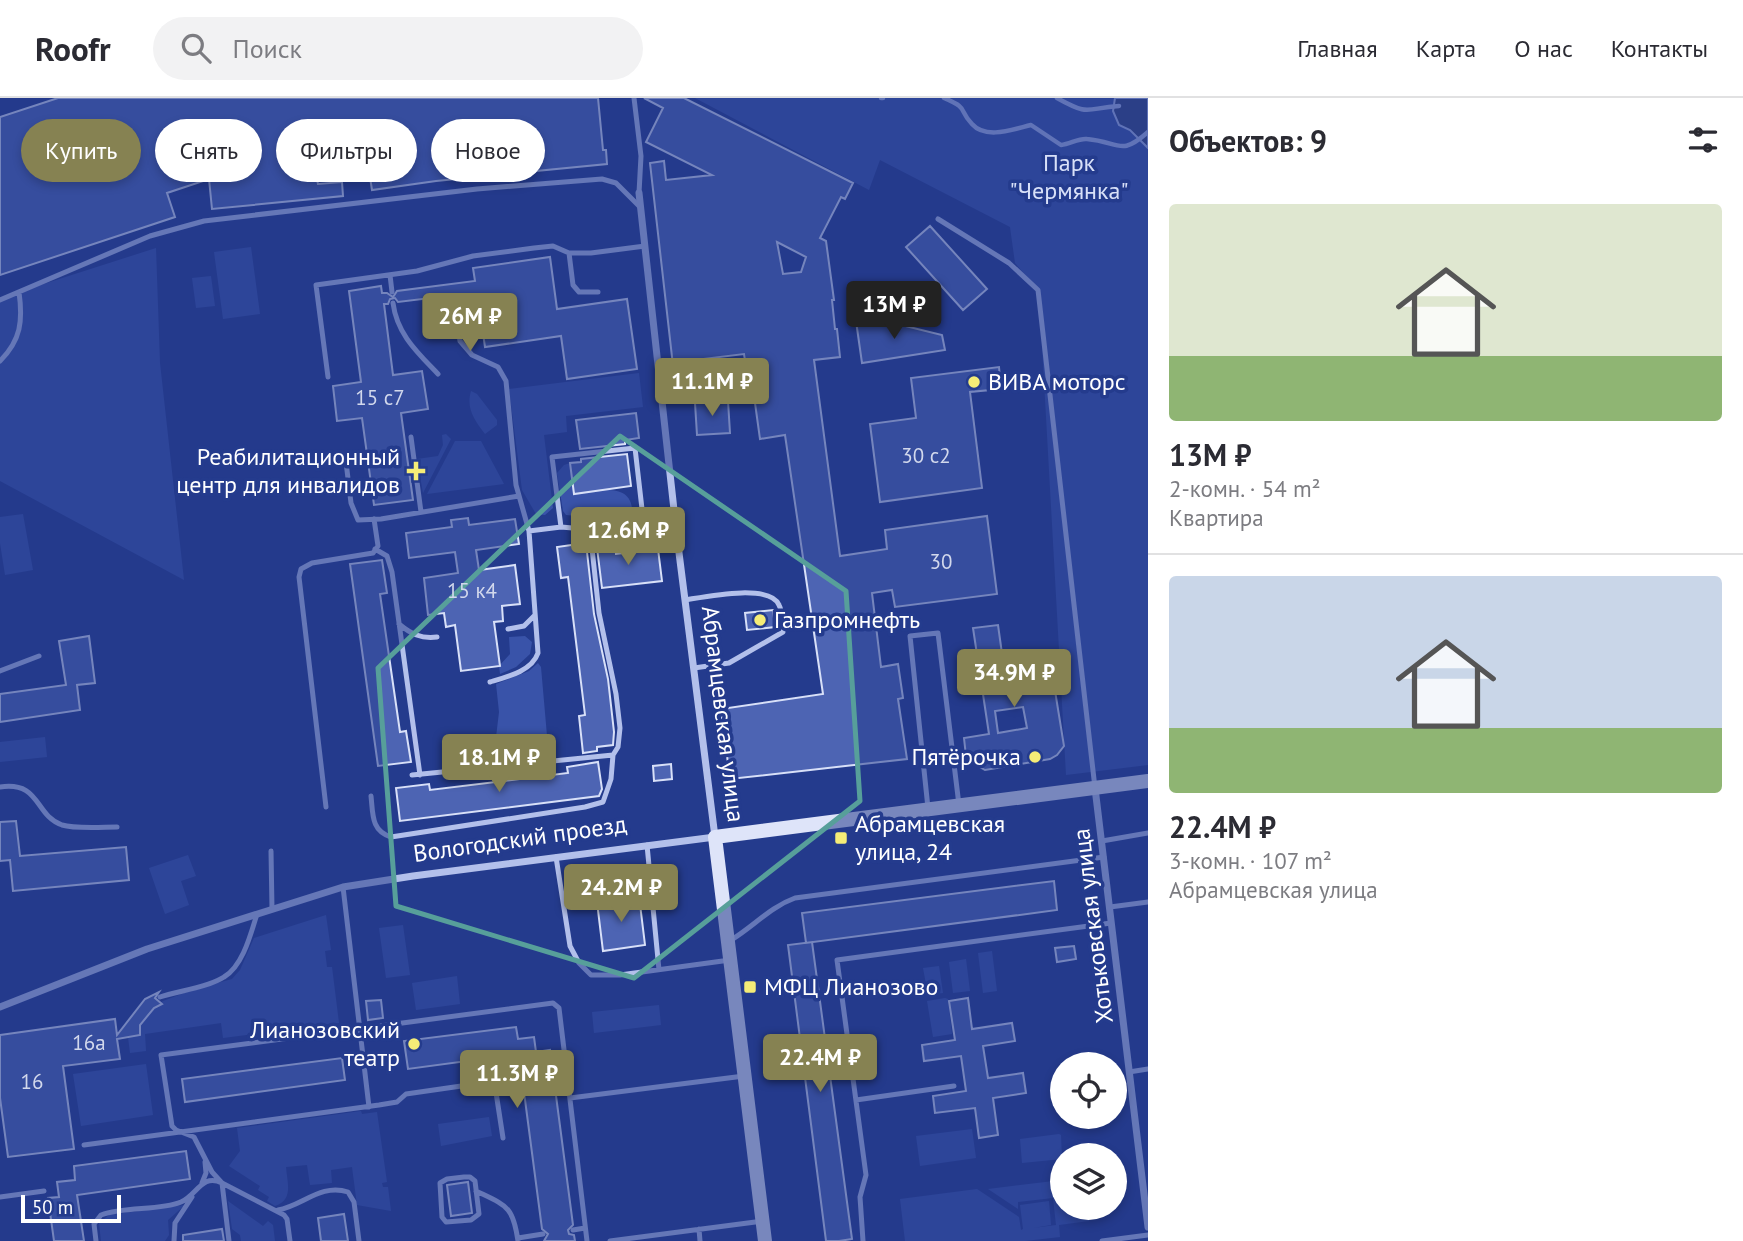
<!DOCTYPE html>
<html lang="ru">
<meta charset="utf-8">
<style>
body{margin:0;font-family:"PT Sans",sans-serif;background:#f2f2f3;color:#2b2b33;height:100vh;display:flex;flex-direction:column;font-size:26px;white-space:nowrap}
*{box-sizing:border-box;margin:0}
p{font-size:23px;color:#7c7c81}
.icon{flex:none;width:38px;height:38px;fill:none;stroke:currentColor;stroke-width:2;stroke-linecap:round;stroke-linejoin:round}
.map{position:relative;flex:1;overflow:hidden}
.panel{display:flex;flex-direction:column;background:#fff;width:595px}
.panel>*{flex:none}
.guide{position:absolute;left:21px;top:21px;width:665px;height:63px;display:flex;gap:14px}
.tools{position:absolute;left:1050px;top:954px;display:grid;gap:14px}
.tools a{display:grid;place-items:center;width:77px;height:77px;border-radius:50%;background:#fff;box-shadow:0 4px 10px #0003;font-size:35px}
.scale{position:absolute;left:21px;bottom:18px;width:100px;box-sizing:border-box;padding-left:7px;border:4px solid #fff;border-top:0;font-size:19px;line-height:24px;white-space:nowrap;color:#fff;-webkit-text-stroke:5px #243b8d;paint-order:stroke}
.price{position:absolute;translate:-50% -60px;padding:0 16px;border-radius:7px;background:#868252;color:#fff;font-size:23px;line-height:46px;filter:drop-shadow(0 2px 4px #0008)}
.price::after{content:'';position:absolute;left:50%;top:42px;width:21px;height:16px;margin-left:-10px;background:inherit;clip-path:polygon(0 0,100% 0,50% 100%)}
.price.selected{background:#222;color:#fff}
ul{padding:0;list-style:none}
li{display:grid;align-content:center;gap:14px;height:371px;padding:0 21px}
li+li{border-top:2px solid #e1e1e2}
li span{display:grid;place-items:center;height:217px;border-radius:7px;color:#555}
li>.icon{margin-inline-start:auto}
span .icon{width:126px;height:126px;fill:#fffc;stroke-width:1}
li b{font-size:30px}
h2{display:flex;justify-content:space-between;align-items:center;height:84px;padding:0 21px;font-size:30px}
.pill{padding:0 24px;border-radius:32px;background:#fff;box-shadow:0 4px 10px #0003;font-size:24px;line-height:63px}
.pill.selected{background:#868252;color:#fff}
header{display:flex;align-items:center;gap:42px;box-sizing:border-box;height:98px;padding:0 35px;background:#fff;border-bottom:2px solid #e1e1e2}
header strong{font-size:33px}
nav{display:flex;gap:38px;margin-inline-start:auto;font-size:24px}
.search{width:490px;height:63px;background:#f2f2f3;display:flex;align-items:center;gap:18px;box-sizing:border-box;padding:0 24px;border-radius:38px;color:#7c7c81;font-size:26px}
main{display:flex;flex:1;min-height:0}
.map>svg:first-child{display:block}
.green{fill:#3953a9}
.water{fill:#344581;stroke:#a8b8ec;stroke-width:2}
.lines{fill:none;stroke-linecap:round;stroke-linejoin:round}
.stream{stroke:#a8b8ec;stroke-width:4.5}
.building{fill:#4d64b3;stroke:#d8e0f8;stroke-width:2;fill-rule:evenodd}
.lane{stroke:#b3c0eb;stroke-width:5}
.street{stroke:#b3c0eb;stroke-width:7}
.secondary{stroke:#dee4f9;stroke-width:14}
.marked{fill:none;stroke:#579f9a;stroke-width:5;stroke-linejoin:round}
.poi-dot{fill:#f5ec77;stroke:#243b8d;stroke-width:2.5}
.labels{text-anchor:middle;stroke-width:7;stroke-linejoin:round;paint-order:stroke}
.number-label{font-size:21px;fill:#d2d8ec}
.park-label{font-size:24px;fill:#d8e0f8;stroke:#243b8d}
.poi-label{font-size:24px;fill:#fff;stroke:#243b8d;text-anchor:start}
.street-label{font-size:24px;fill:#fff;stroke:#243b8d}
</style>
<header>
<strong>Roofr</strong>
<div class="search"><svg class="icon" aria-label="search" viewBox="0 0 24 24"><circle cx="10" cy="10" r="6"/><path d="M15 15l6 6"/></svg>Поиск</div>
<nav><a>Главная</a><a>Карта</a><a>О нас</a><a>Контакты</a></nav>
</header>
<main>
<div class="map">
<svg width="1148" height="1143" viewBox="0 0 1148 1143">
<rect width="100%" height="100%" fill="#243b8d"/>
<path class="green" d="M695 0H1148V667L1066 677 1039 193 1015 165 1010 129 880 62 869 92Z
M251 149 260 216 223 221 214 154Z
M156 150 160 265 184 482 0 383V200Z
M211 178 215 208 196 210 192 180Z
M639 275 643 309 566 318 567 334 544 337 553 410 545 417 536 416 522 392 509 291Z
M471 293 477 296 497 322V327L485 336C474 322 466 310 471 293Z
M446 336 451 341 423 395 417 361 438 358 443 347 442 337Z
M455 343H481L504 386 427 396Z
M570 365 574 396C602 392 637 382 632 423L566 417 563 413 557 375 564 367Z
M23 416 33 472 5 477 0 445V419Z
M525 538 532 544 530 556 516 569 500 576 499 568 510 556 509 539Z
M538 565 541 569 548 649 494 656 499 614 496 586 529 573Z
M45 639 47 659 0 664V644Z
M188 757 196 778 181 783 189 807 165 816 149 770Z
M326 817 331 852 325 853 327 869H332L339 925 223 940 221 925 145 936 146 953 130 955 128 939 140 937V927L154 910 163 903 192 892 232 881 240 872 254 840Z
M403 827 410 877 386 880 379 830Z
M992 853 997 893 983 895 978 855Z
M966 861 970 893 953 895 949 864Z
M939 868 943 895 928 897 923 870Z
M457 878 460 906 416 912 412 885Z
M945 900 948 901 952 936 933 939 927 903Z
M659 907 661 927 594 935 592 914Z
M146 966 153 1017 81 1028 73 976Z
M361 1013 362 1016 377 1014 387 1084 382 1085 383 1089H388L391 1113 357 1107 352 1069 331 1072 332 1085 310 1087 307 1067 286 1069C287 1084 294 1102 275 1108L267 1103 269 1099 258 1092 260 1088 229 1068 240 1053 237 1030Z
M489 1019 492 1038 441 1048 438 1026Z
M972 1031 976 1060 920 1068 916 1038Z
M1059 1036 1061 1037 1062 1061 1022 1065 1020 1041Z
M1062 1082V1110H1099L1100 1113 1088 1115 1089 1123 1059 1127 1060 1139 1025 1143H905L900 1101 977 1091 1019 1119 1021 1132 1023 1131 1020 1107 1049 1103 1051 1127 1033 1130 1056 1127 1053 1100 1018 1104V1111L988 1091Z
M228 1103 263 1128 268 1123 273 1127 275 1143H241L240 1137 232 1131Z
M185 1107 168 1122 169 1137 165 1143H101L99 1125 109 1117Z"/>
<path class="water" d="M1115 0H1148V50L1130 32 1119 27 1113 13Z"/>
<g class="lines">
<path class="stream" d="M881 0H883
M944 0C970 11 957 10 972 26 986 42 1014 31 1031 27L1061 47C1070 46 1079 40 1087 41 1120 44 1120 59 1148 34
M1057 0C1091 19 1085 10 1119 8"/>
</g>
<path class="building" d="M58 0H598L603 52H606L607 66 436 83 372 92 366 53 312 60 318 86 342 84 343 98 212 111 209 81 167 95 175 119 0 177V19Z
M644 0H684L853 85 845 101 841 99 820 140 826 143 834 202H832L835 231H837L840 259 814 262 840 458 887 451 885 432 987 418 997 496 895 509 892 492 872 495 881 569 898 566 903 600 898 601 907 661 730 681 721 611 823 596 785 337 760 341 750 269H746L744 256 686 263 690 292 676 294 650 65 664 63 666 82 712 77 646 44 663 10ZM777 144 806 159 801 174 783 176Z
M930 128 987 191 963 212 906 149Z
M550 159 557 211 627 201 637 271 567 281 561 238 485 249 478 201 464 203 463 196 398 204 395 200 390 201 388 206H384L393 277 422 273 428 311 401 315 413 402 374 407 362 320 337 323 333 288 361 284 349 193 381 188 382 195H387L393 199 397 193 475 183 473 170Z
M873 220 942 237 945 252 862 265 856 223Z
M999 269 1001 291 970 294 982 390 880 404 870 326 916 320 911 280Z
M728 303 730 335 697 337 695 305Z
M636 315 639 340 625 342V346L580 351 576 322Z
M627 356 631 388 574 396 570 365 581 364V361Z
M468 420 469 427 515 421 519 446 476 452 479 472 515 467 520 506 502 508 503 523 494 524 500 568 461 573 455 527 446 529 444 515 428 517 424 480 458 475 455 454 409 460 406 435 452 429 451 422Z
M586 445 594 516 608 581 614 634 613 647 597 649V653L583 655 579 618 585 617 568 479 561 480 557 449Z
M615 448 616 456 658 451 662 483 602 490 597 450Z
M382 462 387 495 380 496 400 634 406 633 411 664 378 668 350 466Z
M773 512 775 529 747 532 745 515Z
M998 527 1004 570 1050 562 1064 648 1057 657 1050 661 985 672 971 664 966 658 964 640 989 636 973 530ZM1023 609 1027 630 998 635 995 613Z
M89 538 95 585 77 587 80 612 0 624V596L66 587 59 543Z
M598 664 602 691 599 698 400 723 396 690 429 686 430 692 568 675 567 669Z
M671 666 672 681 654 683 653 668Z
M16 723 20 758 126 749 129 782 13 793 10 762 0 763V724Z
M1054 783 1057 812 806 845 802 815Z
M639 798 645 847 603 853 597 804Z
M812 844 852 1141 839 1143H826L788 847Z
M1074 848 1076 861 1057 864 1055 850Z
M159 894 155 900 162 906 154 910 140 927V937L117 941 120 961 63 968 74 1051 8 1059 0 1000V937L115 921 117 937 145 901Z
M968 900 972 931 1012 925 1015 943 983 948 988 980 1023 975 1026 995 993 1000 998 1037 979 1040 975 1010 935 1015 933 998 966 993 961 958 924 963 922 947 955 942 949 903Z
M381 902 383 920 368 922 366 903Z
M516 929 518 941 534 939 536 954 550 952 573 1127 568 1132 569 1136 574 1137 575 1143H544L548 1136 542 1131 519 956 408 971 404 943Z
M342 960 345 982 185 1004 182 981Z
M186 1053 190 1081 77 1097 84 1143H54L48 1100 59 1099 57 1084 75 1082 74 1068Z
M468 1084 472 1115 451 1118 447 1087Z
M344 1116 348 1143H321L318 1120Z
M222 1131 224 1143H183V1137Z"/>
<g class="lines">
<path class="lane" d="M634 0 641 58 639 95
M938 121 1009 165 1038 192 1095 690
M569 155 573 187 579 194H598
M390 177 392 194
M0 202 150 138 204 123 477 91 602 81 616 85 641 110
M393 205C397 236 417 254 438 276
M455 211 460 243 472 257 498 269 506 283 516 387 529 433 561 429 677 439
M0 263C21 242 23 223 19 194
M328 279 316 187 417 173 473 158 534 150 553 148 569 155H591L645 148
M411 339 421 414
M346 364 351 405 358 422 381 421 519 398
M561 429 552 359 635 350 645 437
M375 451 387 458 392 474 420 677
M685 502C704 499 770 485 779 507 783 514 782 526 783 534L729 565 694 570
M399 526C411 536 421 541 437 539
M508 531 524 528 535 517
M0 573 39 558
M490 584C507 579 532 573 538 555L529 433
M412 677 613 657
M0 689C41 683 34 717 62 727 75 731 102 729 117 729
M371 698C373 716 371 733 391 739L585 709 603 704 611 681 613 657 618 649 620 630 616 596 599 515 590 432
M326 709 299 479 301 471 312 465 373 455 378 448 374 421
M928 710 910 538 938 535 959 707
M1102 743 1148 735
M647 747 659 872
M271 753 272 811
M556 759 570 848 579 865 591 877H620L730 862
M343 789 369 1009
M1110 809 1148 804
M731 842C754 828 770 809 795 800L1104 759
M160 899C178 893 209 889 224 879 243 868 251 835 257 816
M1129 974 1148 971
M570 1000 744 978
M856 1002 954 988
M84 1047 379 1007 397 1004 406 996 489 984 495 988 503 1040
M464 1079H470L475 1083 479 1116 471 1122 446 1124 442 1119 440 1085 447 1081Z
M202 1085 206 1075 205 1064
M476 1093C507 1108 513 1108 518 1143
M0 1099 44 1093
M278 1112C302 1108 321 1085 348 1094L354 1104 359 1143
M699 1131 700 1143
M573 1132 585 1130
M518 1140 543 1136
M96 1143 94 1126 101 1117C125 1108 159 1113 181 1104 197 1097 202 1075 222 1085L229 1143
M174 1143 175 1125 192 1099
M290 1143 287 1121 284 1117 222 1085 212 1074 194 1039 176 1032 172 1028 161 957 553 905 559 910 587 1143
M610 1143 763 1123
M863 1143 860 1099 866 1077 837 862 1111 825
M1102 1143 1148 1137"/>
<path class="street" d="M1095 690 1148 1129
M0 909 147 851 343 789 413 778 715 739 677 439 639 95"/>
<path class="secondary" d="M765 1143 715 739 1148 683"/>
</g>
<path d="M0 0H1148V1143H0ZM620 338 846 493 860 703 634 880 396 808 378 570Z" fill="#243b8d" fill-opacity=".55" fill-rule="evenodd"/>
<path class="marked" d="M620 338 846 493 860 703 634 880 396 808 378 570Z"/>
<g class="poi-dot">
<circle cx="974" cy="284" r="7"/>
<path d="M412.5 362.5h7v7h7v7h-7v7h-7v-7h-7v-7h7z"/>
<circle cx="760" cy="522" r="7"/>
<circle cx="1035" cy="659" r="7"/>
<rect x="834" y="733" width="14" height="14" rx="3.5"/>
<rect x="743" y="882" width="14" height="14" rx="3.5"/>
<circle cx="414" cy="946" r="7"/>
</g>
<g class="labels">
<g class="number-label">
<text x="380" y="307">15 с7</text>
<text x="926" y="365">30 с2</text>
<text x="941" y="471">30</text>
<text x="472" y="500">15 к4</text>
<text x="89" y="952">16а</text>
<text x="32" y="991">16</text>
</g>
<g class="park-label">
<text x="1069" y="73">Парк<tspan x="1069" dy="28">"Чермянка"</tspan></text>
</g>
<g class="poi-label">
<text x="988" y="292">ВИВА моторс</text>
<text x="400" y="367" text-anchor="end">Реабилитационный<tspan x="400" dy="28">центр для инвалидов</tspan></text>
<text x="774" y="530">Газпромнефть</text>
<text x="1021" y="667" text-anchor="end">Пятёрочка</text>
<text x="855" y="734">Абрамцевская<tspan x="855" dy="28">улица, 24</tspan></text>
<text x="764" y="897">МФЦ Лианозово</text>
<text x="400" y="940" text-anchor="end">Лианозовский<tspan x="400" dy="28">театр</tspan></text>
</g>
<g class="street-label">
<text transform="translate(723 616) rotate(83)" y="8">Абрамцевская улица</text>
<text transform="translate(520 741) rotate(-8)" y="8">Вологодский проезд</text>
<text transform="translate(1093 828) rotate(-97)" y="8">Хотьковская улица</text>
</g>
</g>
</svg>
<div class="tools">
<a><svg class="icon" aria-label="locate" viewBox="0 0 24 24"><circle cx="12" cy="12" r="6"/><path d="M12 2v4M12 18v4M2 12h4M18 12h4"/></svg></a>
<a><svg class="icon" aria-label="layers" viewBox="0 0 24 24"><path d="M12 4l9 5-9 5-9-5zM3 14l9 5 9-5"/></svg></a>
</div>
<div class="scale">50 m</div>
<b class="price selected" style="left:894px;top:243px">13M ₽</b>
<b class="price" style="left:470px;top:255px">26M ₽</b>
<b class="price" style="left:712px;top:320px">11.1M ₽</b>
<b class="price" style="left:628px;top:469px">12.6M ₽</b>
<b class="price" style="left:1014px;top:611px">34.9M ₽</b>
<b class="price" style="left:499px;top:696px">18.1M ₽</b>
<b class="price" style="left:621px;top:826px">24.2M ₽</b>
<b class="price" style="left:820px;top:996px">22.4M ₽</b>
<b class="price" style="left:517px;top:1012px">11.3M ₽</b>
<div class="guide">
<a class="pill selected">Купить</a>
<a class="pill">Снять</a>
<a class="pill">Фильтры</a>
<a class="pill">Новое</a>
</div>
</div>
<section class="panel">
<h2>Объектов: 9<svg class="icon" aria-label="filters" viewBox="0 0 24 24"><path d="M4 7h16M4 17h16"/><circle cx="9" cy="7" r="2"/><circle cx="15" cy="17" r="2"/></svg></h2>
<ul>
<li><span style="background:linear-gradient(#dfe7d0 70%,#8fb573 0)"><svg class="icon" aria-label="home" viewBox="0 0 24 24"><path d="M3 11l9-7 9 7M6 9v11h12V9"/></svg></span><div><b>13M ₽</b><p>2-комн. · 54 m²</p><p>Квартира</p></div></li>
<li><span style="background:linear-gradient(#c9d6e8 70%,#8fb573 0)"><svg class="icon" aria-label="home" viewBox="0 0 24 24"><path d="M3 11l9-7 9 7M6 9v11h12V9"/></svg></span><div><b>22.4M ₽</b><p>3-комн. · 107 m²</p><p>Абрамцевская улица</p></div></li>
</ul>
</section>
</main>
